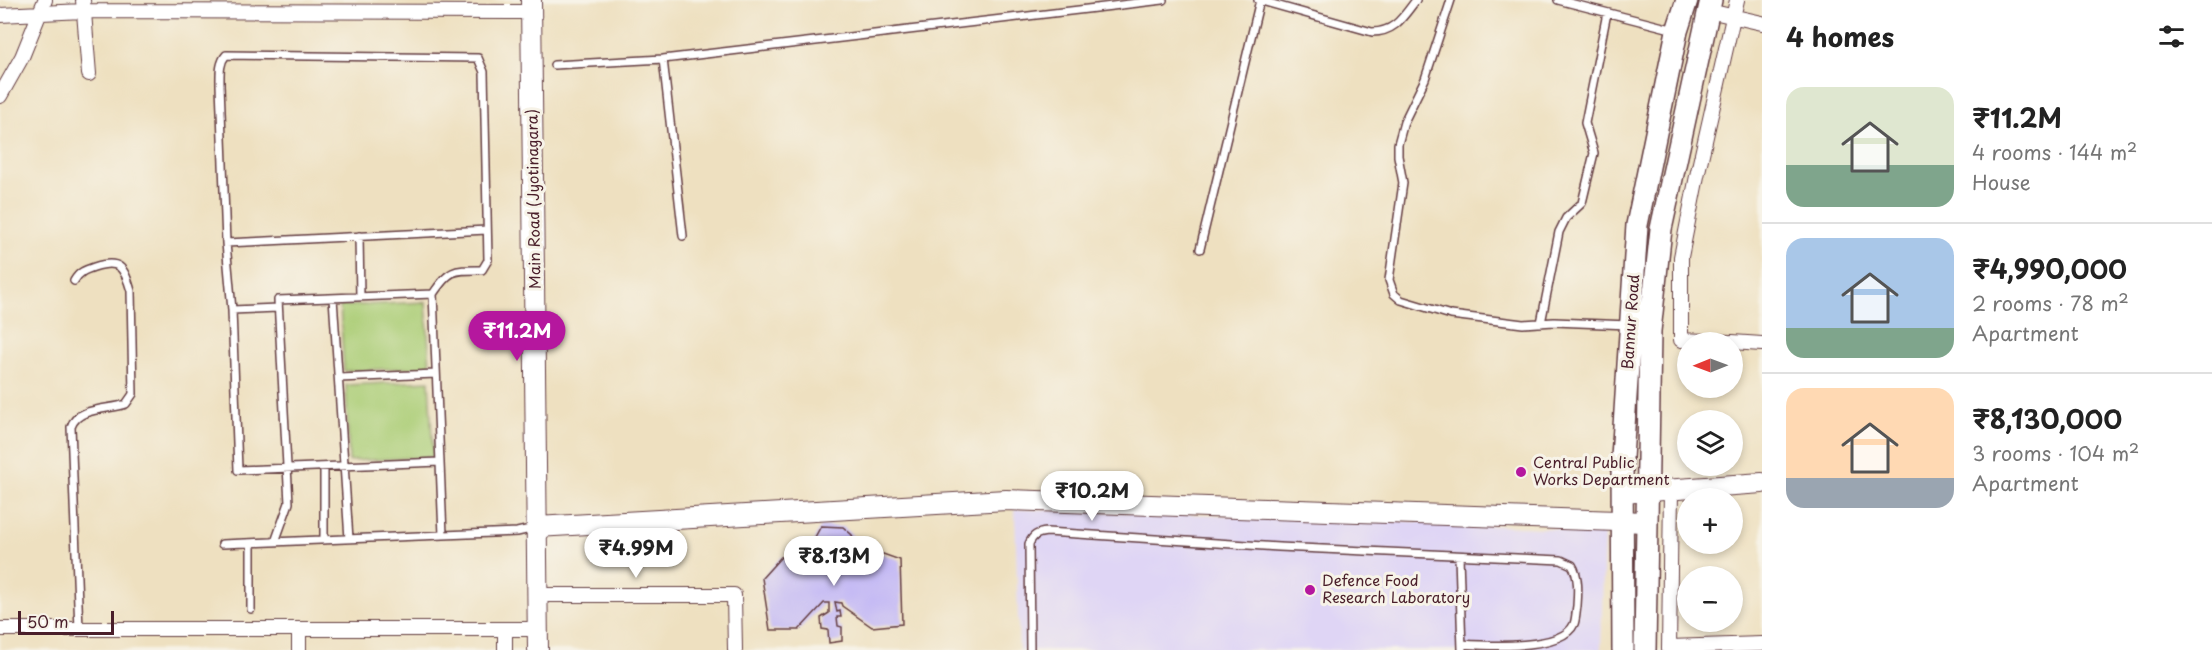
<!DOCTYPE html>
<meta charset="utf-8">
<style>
body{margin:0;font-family:"Playpen Sans",sans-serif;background:#f6f6f6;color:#222;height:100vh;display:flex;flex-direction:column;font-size:22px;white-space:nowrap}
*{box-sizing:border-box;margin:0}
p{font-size:20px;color:#767676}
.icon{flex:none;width:33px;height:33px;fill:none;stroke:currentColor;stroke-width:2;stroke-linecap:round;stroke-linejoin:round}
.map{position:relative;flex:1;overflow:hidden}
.side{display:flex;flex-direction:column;background:#fff;width:450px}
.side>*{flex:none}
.needle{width:39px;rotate:269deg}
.buttons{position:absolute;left:1677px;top:332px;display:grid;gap:12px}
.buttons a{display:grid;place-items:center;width:66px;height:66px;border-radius:50%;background:#fff;box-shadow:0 3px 9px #0003;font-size:30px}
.scale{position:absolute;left:18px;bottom:15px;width:96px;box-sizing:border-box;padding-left:6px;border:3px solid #4a1f2b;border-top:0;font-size:16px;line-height:21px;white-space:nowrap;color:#4a1f2b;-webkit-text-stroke:4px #f7f3e8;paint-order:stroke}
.price{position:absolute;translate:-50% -51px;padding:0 14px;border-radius:21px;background:#fff;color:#222;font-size:20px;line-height:39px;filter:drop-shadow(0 2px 3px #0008)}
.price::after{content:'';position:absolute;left:50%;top:36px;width:18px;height:14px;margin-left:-9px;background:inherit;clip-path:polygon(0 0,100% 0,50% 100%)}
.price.selected{background:#b5179e;color:#fff}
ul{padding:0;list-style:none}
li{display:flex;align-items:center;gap:18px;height:150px;padding:0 24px}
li+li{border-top:2px solid #e0e0e0}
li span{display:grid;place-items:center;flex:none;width:168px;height:120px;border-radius:18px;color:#555}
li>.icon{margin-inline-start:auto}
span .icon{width:72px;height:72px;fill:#fffc;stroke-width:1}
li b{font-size:26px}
h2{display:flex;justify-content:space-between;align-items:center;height:72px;padding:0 24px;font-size:26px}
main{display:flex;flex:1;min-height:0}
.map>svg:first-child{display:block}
.built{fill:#dfd5f5}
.green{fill:#abcd76;stroke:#7a7650;stroke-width:1.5}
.building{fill:#c1b6f5}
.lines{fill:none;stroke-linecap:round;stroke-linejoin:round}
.lane-casing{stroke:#633c41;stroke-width:10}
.street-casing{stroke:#633c41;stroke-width:16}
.secondary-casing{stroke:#633c41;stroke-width:22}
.primary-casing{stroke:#633c41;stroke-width:24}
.lane{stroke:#fff;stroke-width:7}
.street{stroke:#fff;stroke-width:14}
.secondary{stroke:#fff;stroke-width:20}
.primary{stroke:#fff;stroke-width:21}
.poi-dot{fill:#b5179e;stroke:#f7f3e8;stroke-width:2}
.labels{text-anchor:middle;stroke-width:6;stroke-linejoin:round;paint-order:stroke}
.street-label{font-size:15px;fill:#4a1f2b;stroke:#f7f3e8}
.poi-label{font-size:15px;fill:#4a1f2b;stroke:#f7f3e8;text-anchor:start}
</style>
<main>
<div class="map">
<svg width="1762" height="650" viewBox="0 0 1762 650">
<rect width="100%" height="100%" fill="#f7f3e8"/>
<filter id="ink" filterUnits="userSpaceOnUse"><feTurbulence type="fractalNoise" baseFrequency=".0167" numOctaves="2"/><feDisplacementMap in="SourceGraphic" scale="12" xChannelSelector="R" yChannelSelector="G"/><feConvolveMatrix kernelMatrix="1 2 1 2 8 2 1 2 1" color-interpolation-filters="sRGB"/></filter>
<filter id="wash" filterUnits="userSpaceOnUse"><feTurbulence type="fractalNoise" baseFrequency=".008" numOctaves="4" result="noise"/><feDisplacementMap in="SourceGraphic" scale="24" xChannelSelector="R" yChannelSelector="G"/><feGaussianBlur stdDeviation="1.35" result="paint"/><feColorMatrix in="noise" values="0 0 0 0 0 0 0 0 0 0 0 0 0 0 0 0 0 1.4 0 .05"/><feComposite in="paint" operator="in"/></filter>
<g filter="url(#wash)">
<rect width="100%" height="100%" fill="#eee0c0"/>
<path class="built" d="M1015 509 1385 520 1604 531 1601 650H1019Z"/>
<path class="green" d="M426 302 430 367 344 371 340 306Z
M429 381 433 457 349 461 346 385Z"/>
<g id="blocks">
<path class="building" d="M821 526 843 527 852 535 855 548 850 561 839 568V572L872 550 900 560 902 624 872 627 842 606 841 603 835 602 837 612 840 611 841 617H837L838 626 842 627V641L829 643 828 630 822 629 821 618 829 613V603H824L799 630H770L762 578 781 557 826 574 825 566 816 561 814 550V539Z"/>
</g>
</g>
<g filter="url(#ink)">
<use href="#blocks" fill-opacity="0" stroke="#633c41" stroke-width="1.5"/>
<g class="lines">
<g class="lane-casing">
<path id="lane" d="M1258 0 1372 32C1395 32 1403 17 1416 0
M1451 0 1425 79 1404 122 1398 144V156L1403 183 1389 280 1394 294 1401 300 1451 315 1523 324 1554 322 1629 325
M1558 0 1675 30
M663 59 683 236
M554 65 663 59 1163 0
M359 236 360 297
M226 243 487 230
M1200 249 1260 0
M74 281C79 272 85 270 94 267 119 259 124 266 131 291L133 394 126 404C109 410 77 407 71 427L79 629
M433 294C450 269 453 270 482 270L488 260 484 72 478 58 226 55C219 63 220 74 220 85L226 243 232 310 238 470 440 462
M333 298 349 539
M232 310 278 308
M1541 323 1559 232 1566 218 1582 203 1594 153 1585 123 1607 13
M339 378 436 374
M324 468V540
M275 542 289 503 278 300 433 294 443 535
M222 544 517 532 535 528
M1459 556 1462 650
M251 609V543
M1030 650 1029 544C1033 535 1037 533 1047 532L1279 547 1561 560 1572 565C1579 576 1578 592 1577 606 1576 611 1576 619 1574 624 1563 650 1489 646 1462 644"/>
</g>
<g class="street-casing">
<path id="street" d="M83 0 89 74
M1709 11 1762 23
M0 15 83 11 531 12
M0 96 22 57 45 0
M1730 342 1681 340V257L1697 176 1737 0
M1732 342 1762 344
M539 595H734L735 650
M0 629H539
M299 629V650
M1669 647 1762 644
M505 650V629
M1669 650 1671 489"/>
</g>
<g class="secondary-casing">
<path id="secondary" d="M531 0 538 650
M1622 493 1762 483
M537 527 1006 500 1646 522"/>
</g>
<g class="primary-casing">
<path id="primary" d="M1623 650 1622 458 1637 225 1677 31 1687 0
M1645 650 1650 331 1661 229 1711 0"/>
</g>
<use href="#lane" class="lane"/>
<use href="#street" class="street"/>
<use href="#secondary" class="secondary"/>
<use href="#primary" class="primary"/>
</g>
</g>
<g class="poi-dot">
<circle cx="1521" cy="472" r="6"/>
<circle cx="1310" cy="590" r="6"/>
</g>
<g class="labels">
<g class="street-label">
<text transform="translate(534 199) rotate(-91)" y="5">Main Road (Jyotinagara)</text>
<text transform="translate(1631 322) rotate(-86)" y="5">Bannur Road</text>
</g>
<g class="poi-label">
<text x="1533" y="468">Central Public<tspan x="1533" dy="17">Works Department</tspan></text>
<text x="1322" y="586">Defence Food<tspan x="1322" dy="17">Research Laboratory</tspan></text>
</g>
</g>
</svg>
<div class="buttons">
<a><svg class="needle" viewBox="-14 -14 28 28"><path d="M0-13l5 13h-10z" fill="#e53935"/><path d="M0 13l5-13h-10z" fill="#767676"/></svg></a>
<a><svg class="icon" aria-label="layers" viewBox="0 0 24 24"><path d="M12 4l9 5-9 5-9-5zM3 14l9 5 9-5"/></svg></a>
<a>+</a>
<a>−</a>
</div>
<div class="scale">50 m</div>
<b class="price selected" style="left:517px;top:362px">₹11.2M</b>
<b class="price" style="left:1092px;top:522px">₹10.2M</b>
<b class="price" style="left:636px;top:579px">₹4.99M</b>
<b class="price" style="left:834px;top:587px">₹8.13M</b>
</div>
<section class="side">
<h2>4 homes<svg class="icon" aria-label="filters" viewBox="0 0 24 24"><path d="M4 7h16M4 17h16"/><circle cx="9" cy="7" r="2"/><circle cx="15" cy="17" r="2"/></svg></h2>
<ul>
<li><span style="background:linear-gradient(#dfe7d0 65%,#7fa58c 0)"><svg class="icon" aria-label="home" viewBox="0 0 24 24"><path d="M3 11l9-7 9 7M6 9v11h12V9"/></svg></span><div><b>₹11.2M</b><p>4 rooms · 144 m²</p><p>House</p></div></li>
<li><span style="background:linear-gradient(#a9c7e8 75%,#7fa58c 0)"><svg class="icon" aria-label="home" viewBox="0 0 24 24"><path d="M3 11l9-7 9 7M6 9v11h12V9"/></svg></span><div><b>₹4,990,000</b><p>2 rooms · 78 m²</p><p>Apartment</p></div></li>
<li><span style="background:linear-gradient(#ffd9b3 75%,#9aa5b1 0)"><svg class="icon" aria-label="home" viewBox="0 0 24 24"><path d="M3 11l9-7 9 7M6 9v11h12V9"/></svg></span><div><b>₹8,130,000</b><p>3 rooms · 104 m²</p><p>Apartment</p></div></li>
</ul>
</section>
</main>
